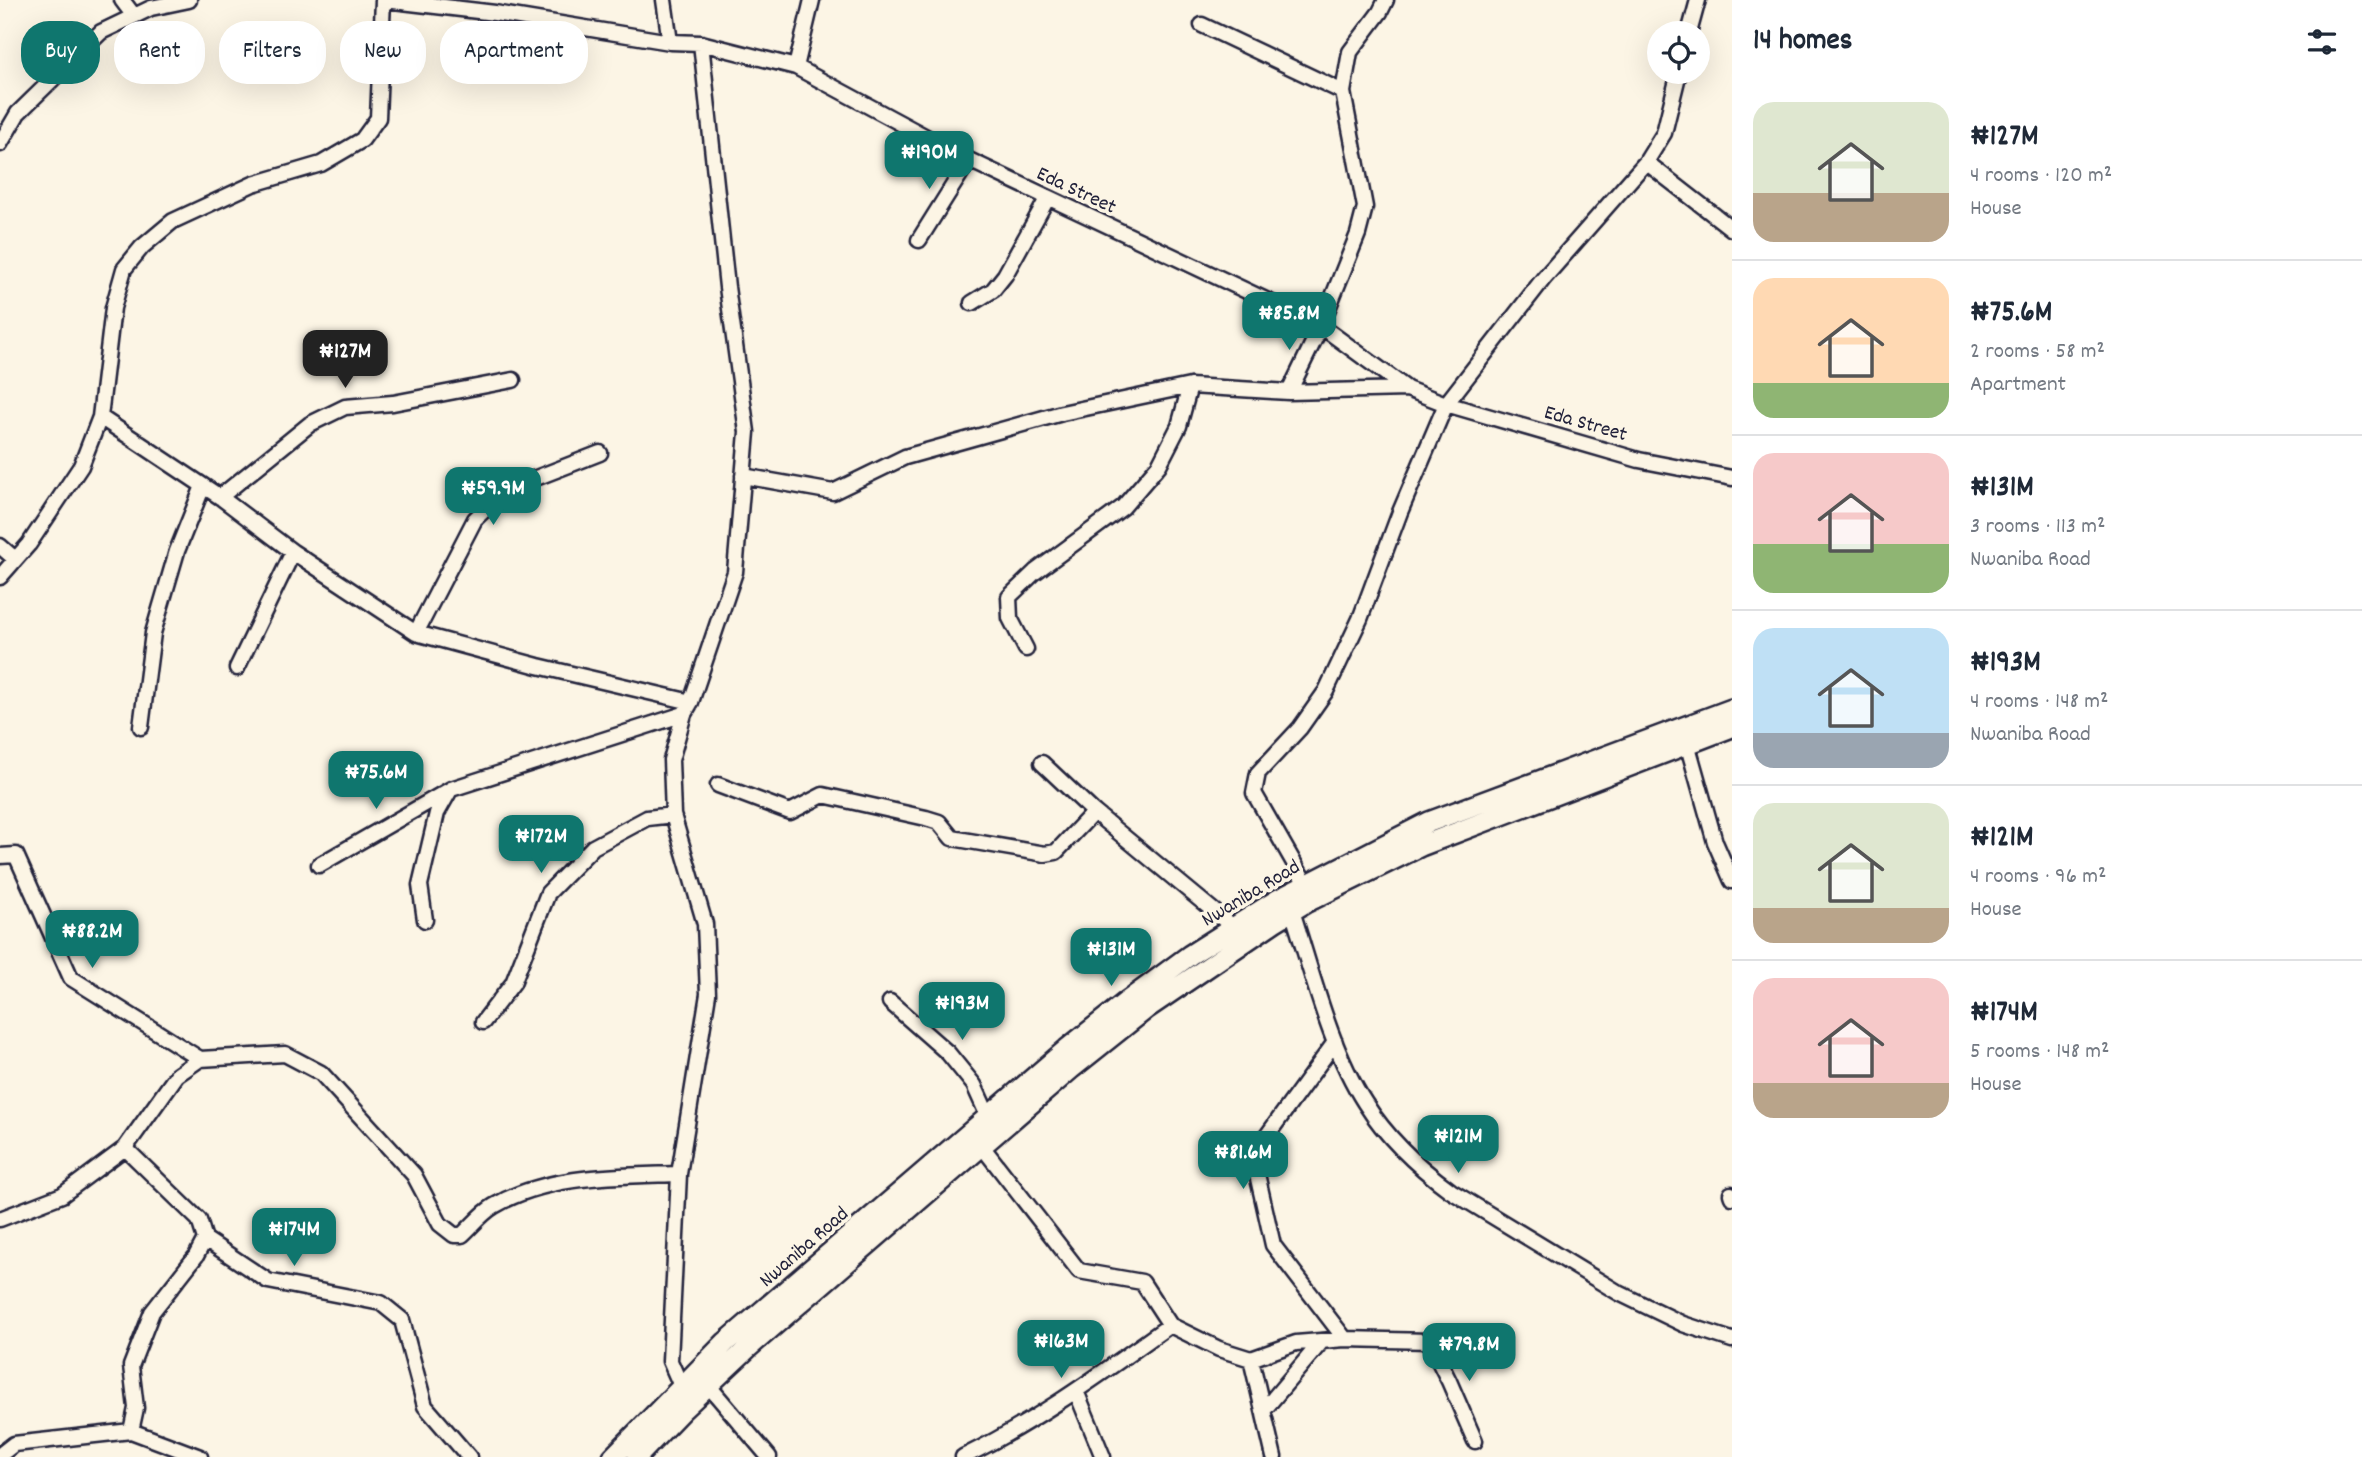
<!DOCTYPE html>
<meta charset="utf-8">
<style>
body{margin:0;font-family:Dekko,sans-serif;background:#f2f2f3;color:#1f2937;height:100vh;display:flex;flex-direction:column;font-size:26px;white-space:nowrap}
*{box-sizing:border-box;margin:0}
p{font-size:23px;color:#747a83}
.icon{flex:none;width:38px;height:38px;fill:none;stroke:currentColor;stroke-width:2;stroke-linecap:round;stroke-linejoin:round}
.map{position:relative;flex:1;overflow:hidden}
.sheet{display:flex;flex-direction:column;background:#fff;width:630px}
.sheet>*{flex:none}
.guide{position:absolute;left:21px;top:21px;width:665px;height:63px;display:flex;gap:14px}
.fabs{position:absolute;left:1647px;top:21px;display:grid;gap:14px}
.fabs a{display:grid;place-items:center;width:63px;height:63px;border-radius:50%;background:#fff;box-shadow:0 7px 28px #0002;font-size:35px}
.price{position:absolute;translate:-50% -60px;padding:0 16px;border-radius:14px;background:#0f766e;color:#fff;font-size:23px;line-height:46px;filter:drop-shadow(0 2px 4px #0008)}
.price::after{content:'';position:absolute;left:50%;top:42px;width:21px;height:16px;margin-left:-10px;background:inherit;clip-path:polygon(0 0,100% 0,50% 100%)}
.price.on{background:#222;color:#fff}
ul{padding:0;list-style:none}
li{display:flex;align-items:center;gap:21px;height:175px;padding:0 21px}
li+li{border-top:2px solid #e0e1e3}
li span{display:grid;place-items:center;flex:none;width:196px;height:140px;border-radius:21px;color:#555}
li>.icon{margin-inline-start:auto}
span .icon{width:84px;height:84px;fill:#fffc;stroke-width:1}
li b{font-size:30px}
h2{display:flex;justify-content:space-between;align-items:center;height:84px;padding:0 21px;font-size:30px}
.pill{padding:0 24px;border-radius:28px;background:#fff;box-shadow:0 7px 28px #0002;font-size:24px;line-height:63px}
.pill.on{background:#0f766e;color:#fff}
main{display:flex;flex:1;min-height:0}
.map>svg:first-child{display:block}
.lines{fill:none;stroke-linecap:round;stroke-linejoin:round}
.street-casing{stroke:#22223b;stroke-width:19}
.secondary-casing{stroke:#22223b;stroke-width:24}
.street{stroke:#fcf5e5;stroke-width:14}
.secondary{stroke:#fcf5e5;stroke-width:19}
.labels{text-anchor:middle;stroke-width:7;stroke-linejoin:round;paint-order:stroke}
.street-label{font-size:21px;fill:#22223b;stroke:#fcf5e5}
</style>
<main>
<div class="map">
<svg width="1732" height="1457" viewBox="0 0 1732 1457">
<rect width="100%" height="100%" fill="#fcf5e5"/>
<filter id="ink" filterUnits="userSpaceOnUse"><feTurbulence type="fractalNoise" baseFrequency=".0143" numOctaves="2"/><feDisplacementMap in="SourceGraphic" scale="14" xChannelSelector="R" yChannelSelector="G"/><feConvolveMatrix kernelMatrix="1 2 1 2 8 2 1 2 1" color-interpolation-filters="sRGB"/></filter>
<g filter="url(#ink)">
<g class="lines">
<g class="street-casing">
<path id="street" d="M122 0 134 16
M385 0 495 13 670 42 701 43 796 67 969 160 1321 326 1407 389 1446 404 1639 460 1732 478
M664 0 670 42
M1202 25 1343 92
M1689 33 1698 0
M796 67 812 0
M0 144 18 113 101 32 151 8 189 0
M1646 162 1732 229
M919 240 969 160
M972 303 993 290 1005 275 1047 199
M1289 392 1321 326 1358 234 1365 207 1343 92 1350 52 1380 12 1386 0
M100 417 220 497 293 552 416 633 538 666 691 702
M743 476 833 492 905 457 1062 413 1190 386 1289 392 1407 389
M220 497 310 424 345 407 393 403 513 380
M0 546 15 559
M0 577 29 544 81 466 100 417 113 308 124 269 142 247 173 221 253 184 321 164 362 140 378 118 383 0
M416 633 475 519 505 490 600 453
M1026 649 1010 618 1009 597 1035 572 1123 507 1159 465 1179 426 1190 386
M237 668 293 552
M141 727 153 633 177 551 203 486
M1687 743 1715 842 1732 881
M1042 763 1094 812 1233 927
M718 785 790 812 823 795 926 818 939 822 952 838 1045 854 1056 852 1094 812
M0 856 16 855 71 978 200 1059
M319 865 451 789 684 714
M1306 884 1254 793 1258 773 1300 728 1326 691 1360 619 1400 512 1446 404 1544 278 1646 162 1664 133 1679 72
M1292 911C1312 972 1330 1049 1365 1103 1387 1138 1418 1167 1451 1191L1619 1293 1683 1324 1732 1340
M425 920 420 885 437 813 450 790
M890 1002 948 1053 974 1085 988 1116
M483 1022 513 983 548 893 593 847 647 818 673 815
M1335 1042 1266 1137 1257 1174 1273 1245 1345 1339
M981 1145 1079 1271 1142 1282 1170 1325 1219 1349 1251 1359 1296 1343 1345 1339 1429 1341 1449 1381 1475 1441
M125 1148 199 1220 205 1239 196 1256 152 1312 131 1366 136 1408 131 1431 200 1457
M1731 1194 1732 1197
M0 1219 62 1195 125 1148 177 1075 200 1059 285 1054 321 1073 414 1175 440 1224 454 1235H462C472 1226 482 1213 494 1206 548 1174 619 1176 679 1174
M205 1239 268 1281 381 1303 402 1320 425 1406 469 1457
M1251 1359 1274 1457
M702 1378 769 1457
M681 1386 670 1361 679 1174 708 994 705 924 673 815 671 760 684 714 691 702 735 572 747 432 727 287 701 43
M1076 1391 1103 1457
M1263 1411 1322 1341
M0 1455 14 1444 131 1431
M963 1457C1037 1421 1103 1372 1170 1325"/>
</g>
<g class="secondary-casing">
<path id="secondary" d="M613 1457 726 1342 1067 1049 1126 1002 1190 955 1277 900 1429 822 1732 709
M637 1457 683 1409 748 1348 1072 1068 1146 1009 1274 922 1305 903 1421 846 1732 727"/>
</g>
<use href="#street" class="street"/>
<use href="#secondary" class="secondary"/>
</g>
</g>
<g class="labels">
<g class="street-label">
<text transform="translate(1077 189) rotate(25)" y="7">Eda Street</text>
<text transform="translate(1586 422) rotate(16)" y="7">Eda Street</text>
<text transform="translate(1250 892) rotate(-31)" y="7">Nwaniba Road</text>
<text transform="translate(803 1246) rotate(-41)" y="7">Nwaniba Road</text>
</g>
</g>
</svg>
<div class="fabs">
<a><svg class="icon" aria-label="locate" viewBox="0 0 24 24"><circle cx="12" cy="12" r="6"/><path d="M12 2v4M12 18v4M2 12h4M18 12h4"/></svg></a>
</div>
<b class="price" style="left:929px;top:191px">₦190M</b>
<b class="price" style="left:1289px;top:352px">₦85.8M</b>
<b class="price on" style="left:345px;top:390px">₦127M</b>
<b class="price" style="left:493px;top:527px">₦59.9M</b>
<b class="price" style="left:376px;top:811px">₦75.6M</b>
<b class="price" style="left:541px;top:875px">₦172M</b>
<b class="price" style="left:92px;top:970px">₦88.2M</b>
<b class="price" style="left:1111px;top:988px">₦131M</b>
<b class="price" style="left:962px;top:1042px">₦193M</b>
<b class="price" style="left:1458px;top:1175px">₦121M</b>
<b class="price" style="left:1243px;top:1191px">₦81.6M</b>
<b class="price" style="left:294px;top:1268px">₦174M</b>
<b class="price" style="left:1061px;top:1380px">₦163M</b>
<b class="price" style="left:1469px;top:1383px">₦79.8M</b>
<div class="guide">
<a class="pill on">Buy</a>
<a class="pill">Rent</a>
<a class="pill">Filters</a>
<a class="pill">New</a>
<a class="pill">Apartment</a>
</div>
</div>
<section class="sheet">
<h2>14 homes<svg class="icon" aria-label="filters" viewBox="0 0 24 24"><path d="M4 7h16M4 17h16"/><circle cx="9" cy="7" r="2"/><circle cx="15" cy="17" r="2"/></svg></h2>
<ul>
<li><span style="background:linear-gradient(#dfe7d0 65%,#b9a48a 0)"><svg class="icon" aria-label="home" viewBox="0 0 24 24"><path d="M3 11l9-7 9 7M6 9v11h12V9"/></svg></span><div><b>₦127M</b><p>4 rooms · 120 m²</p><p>House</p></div></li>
<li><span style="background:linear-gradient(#ffd9b3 75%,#8fb573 0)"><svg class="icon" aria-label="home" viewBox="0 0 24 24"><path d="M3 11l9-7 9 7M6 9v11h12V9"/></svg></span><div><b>₦75.6M</b><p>2 rooms · 58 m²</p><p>Apartment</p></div></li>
<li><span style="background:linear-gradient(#f6c9c9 65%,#8fb573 0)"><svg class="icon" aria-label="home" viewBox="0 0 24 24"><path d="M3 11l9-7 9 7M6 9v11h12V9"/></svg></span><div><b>₦131M</b><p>3 rooms · 113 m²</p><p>Nwaniba Road</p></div></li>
<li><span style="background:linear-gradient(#bfe0f5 75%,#9aa5b1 0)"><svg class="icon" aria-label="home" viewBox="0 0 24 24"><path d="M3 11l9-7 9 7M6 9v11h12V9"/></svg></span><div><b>₦193M</b><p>4 rooms · 148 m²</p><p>Nwaniba Road</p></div></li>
<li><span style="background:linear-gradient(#dfe7d0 75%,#b9a48a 0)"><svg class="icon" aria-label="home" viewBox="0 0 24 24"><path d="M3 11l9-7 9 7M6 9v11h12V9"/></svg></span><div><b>₦121M</b><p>4 rooms · 96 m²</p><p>House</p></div></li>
<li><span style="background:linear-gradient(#f6c9c9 75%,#b9a48a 0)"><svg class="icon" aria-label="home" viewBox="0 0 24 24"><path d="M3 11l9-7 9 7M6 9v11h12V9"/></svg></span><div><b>₦174M</b><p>5 rooms · 148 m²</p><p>House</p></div></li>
</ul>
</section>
</main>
